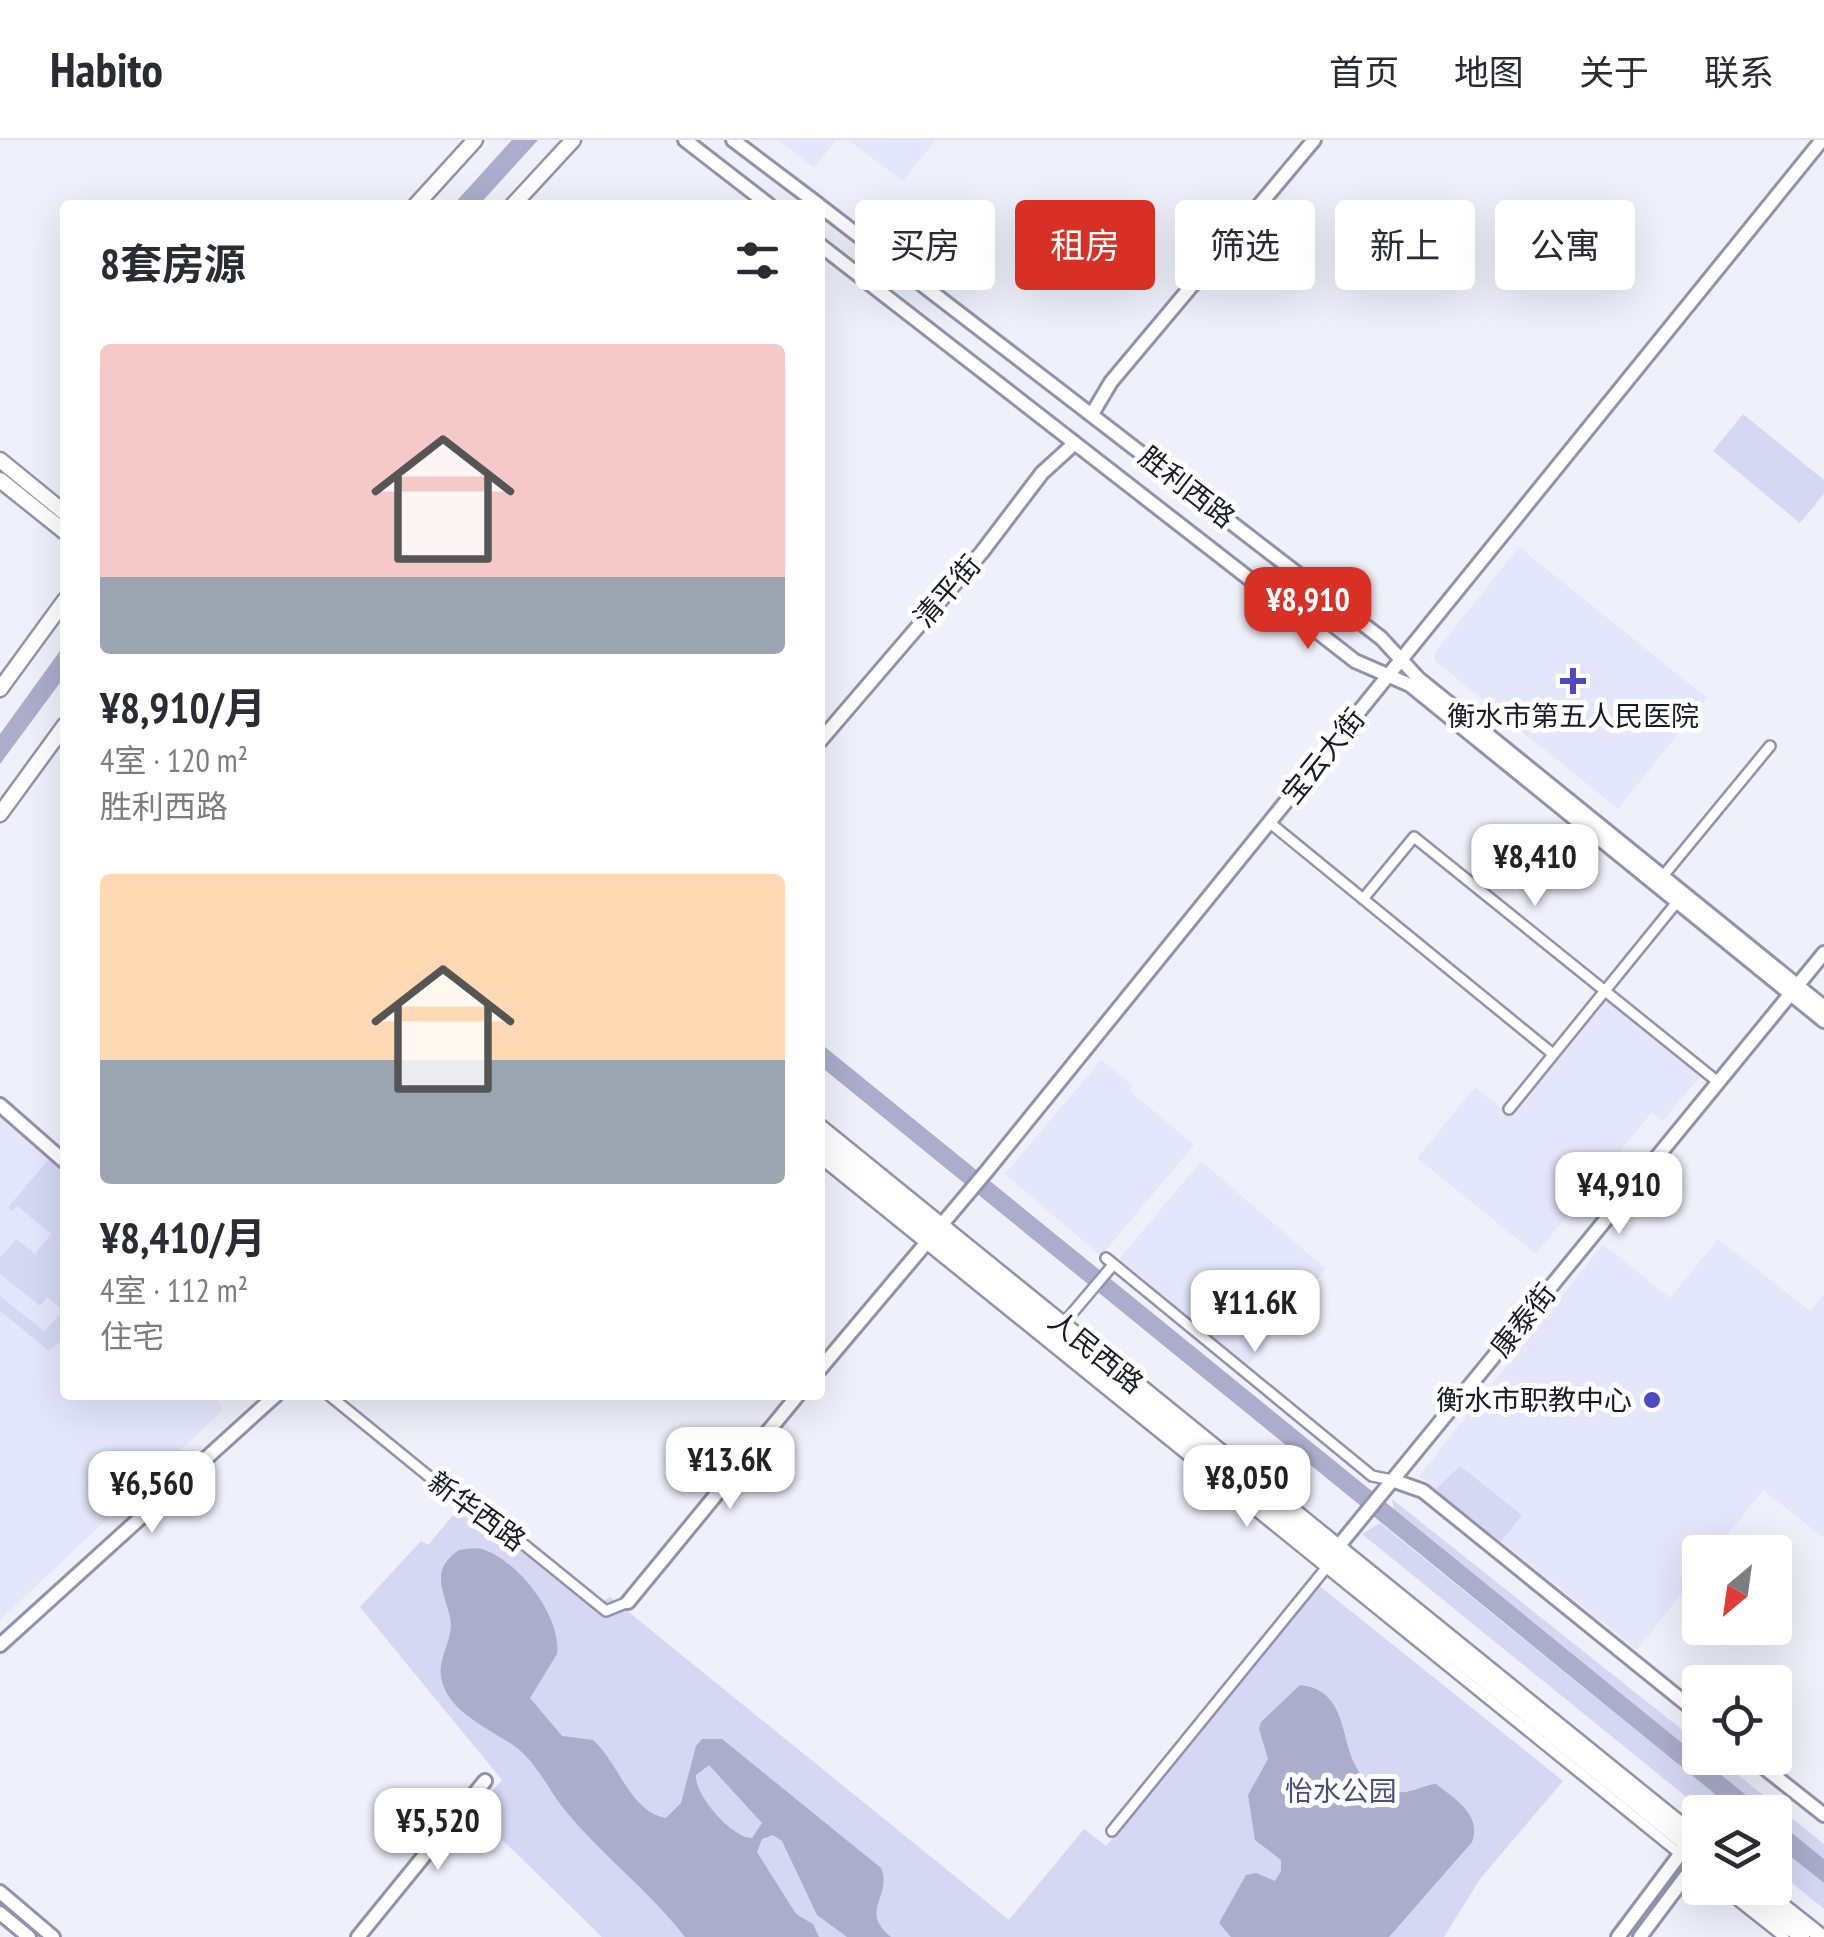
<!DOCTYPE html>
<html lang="zh">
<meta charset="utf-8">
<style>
body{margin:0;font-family:"PT Sans Narrow","Noto Sans SC",sans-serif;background:#f2f2f3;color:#2b2b33;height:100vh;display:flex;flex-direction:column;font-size:38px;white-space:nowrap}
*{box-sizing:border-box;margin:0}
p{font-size:32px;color:#7c7c81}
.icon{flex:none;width:55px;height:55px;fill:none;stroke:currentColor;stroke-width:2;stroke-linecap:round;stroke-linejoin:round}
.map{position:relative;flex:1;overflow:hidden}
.sheet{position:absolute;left:60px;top:60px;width:765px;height:1200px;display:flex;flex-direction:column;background:#fff;border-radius:10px;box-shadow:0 10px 40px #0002}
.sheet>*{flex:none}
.banner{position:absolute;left:855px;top:60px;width:818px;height:90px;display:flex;gap:20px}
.needle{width:65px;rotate:209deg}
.controls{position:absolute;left:1682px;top:1395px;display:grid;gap:20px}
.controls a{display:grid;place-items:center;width:110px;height:110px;border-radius:10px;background:#fff;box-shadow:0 10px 40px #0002;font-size:50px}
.price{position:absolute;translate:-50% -85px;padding:0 22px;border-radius:20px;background:#fff;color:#222;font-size:32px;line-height:65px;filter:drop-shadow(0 2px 5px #0008)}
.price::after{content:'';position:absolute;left:50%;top:60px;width:30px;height:22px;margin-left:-15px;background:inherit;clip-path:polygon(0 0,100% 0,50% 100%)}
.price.active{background:#d93025;color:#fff}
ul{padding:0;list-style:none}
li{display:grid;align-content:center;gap:20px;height:530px;padding:0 40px}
li span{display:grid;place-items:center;height:310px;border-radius:10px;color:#555}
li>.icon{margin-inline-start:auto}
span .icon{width:180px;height:180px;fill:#fffc;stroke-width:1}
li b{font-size:42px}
h2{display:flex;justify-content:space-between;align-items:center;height:120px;padding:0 40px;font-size:42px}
.pill{padding:0 35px;border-radius:10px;background:#fff;box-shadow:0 10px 40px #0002;font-size:35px;line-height:90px}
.pill.active{background:#d93025;color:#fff}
header{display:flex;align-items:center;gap:60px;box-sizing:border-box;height:140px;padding:0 50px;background:#fff;border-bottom:2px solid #e1e1e2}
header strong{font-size:48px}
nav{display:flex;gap:55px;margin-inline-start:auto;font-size:35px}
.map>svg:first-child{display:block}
.built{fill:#e4e7fc}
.green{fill:#d5d8f3}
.water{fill:#aaadcb;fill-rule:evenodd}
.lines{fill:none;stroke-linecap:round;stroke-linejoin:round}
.street-casing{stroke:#9093ab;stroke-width:14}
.secondary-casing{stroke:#9093ab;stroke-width:18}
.primary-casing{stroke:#9093ab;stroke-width:19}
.street{stroke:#fff;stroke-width:9}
.secondary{stroke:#fff;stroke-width:12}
.primary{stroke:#fff;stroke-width:14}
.poi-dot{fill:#5048bf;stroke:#fefefe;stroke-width:4}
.labels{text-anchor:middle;stroke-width:10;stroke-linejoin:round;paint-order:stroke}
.street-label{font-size:28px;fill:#1a1b24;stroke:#fefefe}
.poi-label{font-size:28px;fill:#1a1b24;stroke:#fefefe}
.park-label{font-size:28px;fill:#4b4d7a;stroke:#fefefe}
</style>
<header>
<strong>Habito</strong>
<nav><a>首页</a><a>地图</a><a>关于</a><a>联系</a></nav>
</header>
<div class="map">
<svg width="1824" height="1797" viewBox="0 0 1824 1797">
<rect width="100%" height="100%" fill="#eef0fa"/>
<path class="built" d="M779 0H836L814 28Z
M848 0H934V2L903 41Z
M1519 407 1707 558 1618 669 1434 520 1436 511Z
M1605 858 1700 936 1663 981 1652 972 1536 1114 1417 1018 1475 947 1510 975Z
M1101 920 1133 946 1130 951 1194 1005 1101 1116 1005 1034Z
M0 962 65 1017V1255H215L223 1270 0 1480Z
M1201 1021 1326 1129 1247 1227 1119 1119Z
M1718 1099 1810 1171 1824 1154V1398L1763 1350 1714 1412H1700V1430L1637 1510 1419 1336 1603 1104 1670 1158Z"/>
<path class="green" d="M1743 274 1824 340V354L1800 383 1713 311Z
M57 1010 65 1017V1197L49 1211 0 1171V1156L44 1191 64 1171 47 1157 40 1166 0 1134V1118L16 1099 35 1114 51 1094 17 1066 12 1071 8 1067Z
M1460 1326 1522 1375 1501 1402 1435 1350Z
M1392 1359 1700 1604V1618H1717L1824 1704V1719L1775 1679V1672H1767L1394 1370Z
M465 1361 592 1468 610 1457 1009 1780 1084 1689 1106 1706 1317 1444 1563 1641 1480 1739 1444 1797H602L474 1672 502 1640 360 1467 421 1401 428 1405Z
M1380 1383 1737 1672H1705L1362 1394Z
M1775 1704 1824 1743V1769L1775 1729Z"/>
<path class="water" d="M512 0H538L479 65H453Z
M65 504V536L0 624V594Z
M820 903 1767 1672H1737L820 926Z
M459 1410C466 1409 475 1407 482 1409 518 1420 562 1477 557 1514L530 1558 562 1596 593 1600C619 1623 630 1672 666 1678L681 1663 696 1606 702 1599H722L881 1728C893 1756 858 1771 891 1797H847L817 1775 782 1701 773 1695 762 1699 757 1712 796 1774 813 1784 819 1797H685C649 1750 601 1715 564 1669 548 1649 538 1625 517 1608 492 1589 446 1573 441 1536 438 1516 455 1498 450 1477 443 1448 430 1430 459 1410ZM709 1625 762 1683 752 1698C733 1699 694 1655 696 1635Z
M1300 1545C1367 1552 1323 1644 1397 1652 1412 1654 1422 1645 1436 1644 1455 1659 1482 1675 1472 1702L1389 1797H1231L1219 1783 1246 1735 1256 1733 1275 1741 1281 1731V1720L1255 1700 1248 1655 1268 1619 1259 1589 1261 1582Z
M1775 1679 1824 1719V1743L1775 1704Z"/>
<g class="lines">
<g class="street-casing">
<path id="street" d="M1269 682 1553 914
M1663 736 1770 606
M1363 759 1414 697 1718 942
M1509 969 1677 762
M820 1018 1700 1730
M1106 1118 1372 1336 1392 1340
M1063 1184 1113 1125
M329 1255 475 1374 511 1394 606 1471 628 1462
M1112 1691 1326 1428
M1722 1748 1784 1797"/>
</g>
<g class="secondary-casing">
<path id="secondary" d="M685 0 769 65
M733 0 819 65
M820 66 1381 498 1419 539 1824 867
M820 105 1355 521 1410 545 1824 881
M1092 274 1111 242 1314 0
M820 601 982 412 1042 333 1075 303
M0 965 65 1022
M820 1229 986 1032 1822 0
M1392 1340 1423 1351 1700 1575
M1337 1408 1824 813
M628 1462 798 1255
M0 1505 276 1255
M1752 1618 1824 1675
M0 1752 53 1797
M0 1773 29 1797
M358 1797 485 1641
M1618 1797 1687 1705
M1640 1797 1700 1717"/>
</g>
<g class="primary-casing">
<path id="primary" d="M416 65 475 0
M513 65 573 0
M0 320 65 373
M0 340 65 392
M0 549 65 460
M0 674 65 585
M820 987 1700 1700
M820 1005 1700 1715
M1740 1748 1802 1797
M1760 1748 1822 1797"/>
</g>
<use href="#street" class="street"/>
<use href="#secondary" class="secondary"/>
<use href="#primary" class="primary"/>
</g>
<g class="poi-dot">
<path d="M1568 526h10v10h10v10h-10v10h-10v-10h-10v-10h10z"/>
<circle cx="1652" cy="1260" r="10"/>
</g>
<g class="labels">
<g class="street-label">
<text transform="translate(1187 347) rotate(38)" y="10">胜利西路</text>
<text transform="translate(947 451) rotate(-49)" y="10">清平街</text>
<text transform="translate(1323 616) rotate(-51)" y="10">宝云大街</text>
<text transform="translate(1523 1180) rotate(-51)" y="10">康泰街</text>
<text transform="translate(1096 1212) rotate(39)" y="10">人民西路</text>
<text transform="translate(477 1371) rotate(36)" y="10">新华西路</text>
</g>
<g class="poi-label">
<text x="1573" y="586">衡水市第五人民医院</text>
<text x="1632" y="1270" text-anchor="end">衡水市职教中心</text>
</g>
<g class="park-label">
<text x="1341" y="1661">怡水公园</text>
</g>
</g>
</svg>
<div class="controls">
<a><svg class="needle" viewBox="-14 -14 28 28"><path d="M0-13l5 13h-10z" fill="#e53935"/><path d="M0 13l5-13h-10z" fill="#7c7c81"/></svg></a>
<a><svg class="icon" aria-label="locate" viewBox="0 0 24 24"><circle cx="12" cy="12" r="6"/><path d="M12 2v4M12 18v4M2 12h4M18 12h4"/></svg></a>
<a><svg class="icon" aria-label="layers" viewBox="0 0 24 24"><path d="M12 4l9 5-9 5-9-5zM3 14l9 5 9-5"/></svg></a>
</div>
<b class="price active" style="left:1308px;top:512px">¥8,910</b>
<b class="price" style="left:1535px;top:769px">¥8,410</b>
<b class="price" style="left:1619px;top:1097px">¥4,910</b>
<b class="price" style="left:1255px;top:1215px">¥11.6K</b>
<b class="price" style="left:730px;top:1372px">¥13.6K</b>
<b class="price" style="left:1247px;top:1390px">¥8,050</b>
<b class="price" style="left:152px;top:1396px">¥6,560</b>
<b class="price" style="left:438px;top:1733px">¥5,520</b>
<div class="banner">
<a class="pill">买房</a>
<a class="pill active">租房</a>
<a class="pill">筛选</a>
<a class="pill">新上</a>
<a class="pill">公寓</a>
</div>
<section class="sheet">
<h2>8套房源<svg class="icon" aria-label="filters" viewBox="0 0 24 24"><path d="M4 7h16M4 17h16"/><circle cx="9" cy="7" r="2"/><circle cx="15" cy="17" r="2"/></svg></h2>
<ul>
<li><span style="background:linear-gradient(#f6c9c9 75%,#9aa5b1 0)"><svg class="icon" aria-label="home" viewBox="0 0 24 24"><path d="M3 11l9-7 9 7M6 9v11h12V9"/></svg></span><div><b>¥8,910/月</b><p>4室 · 120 m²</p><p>胜利西路</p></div></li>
<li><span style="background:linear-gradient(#ffd9b3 60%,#9aa5b1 0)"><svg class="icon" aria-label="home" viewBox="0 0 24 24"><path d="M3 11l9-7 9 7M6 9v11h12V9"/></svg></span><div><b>¥8,410/月</b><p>4室 · 112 m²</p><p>住宅</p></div></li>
</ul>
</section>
</div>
